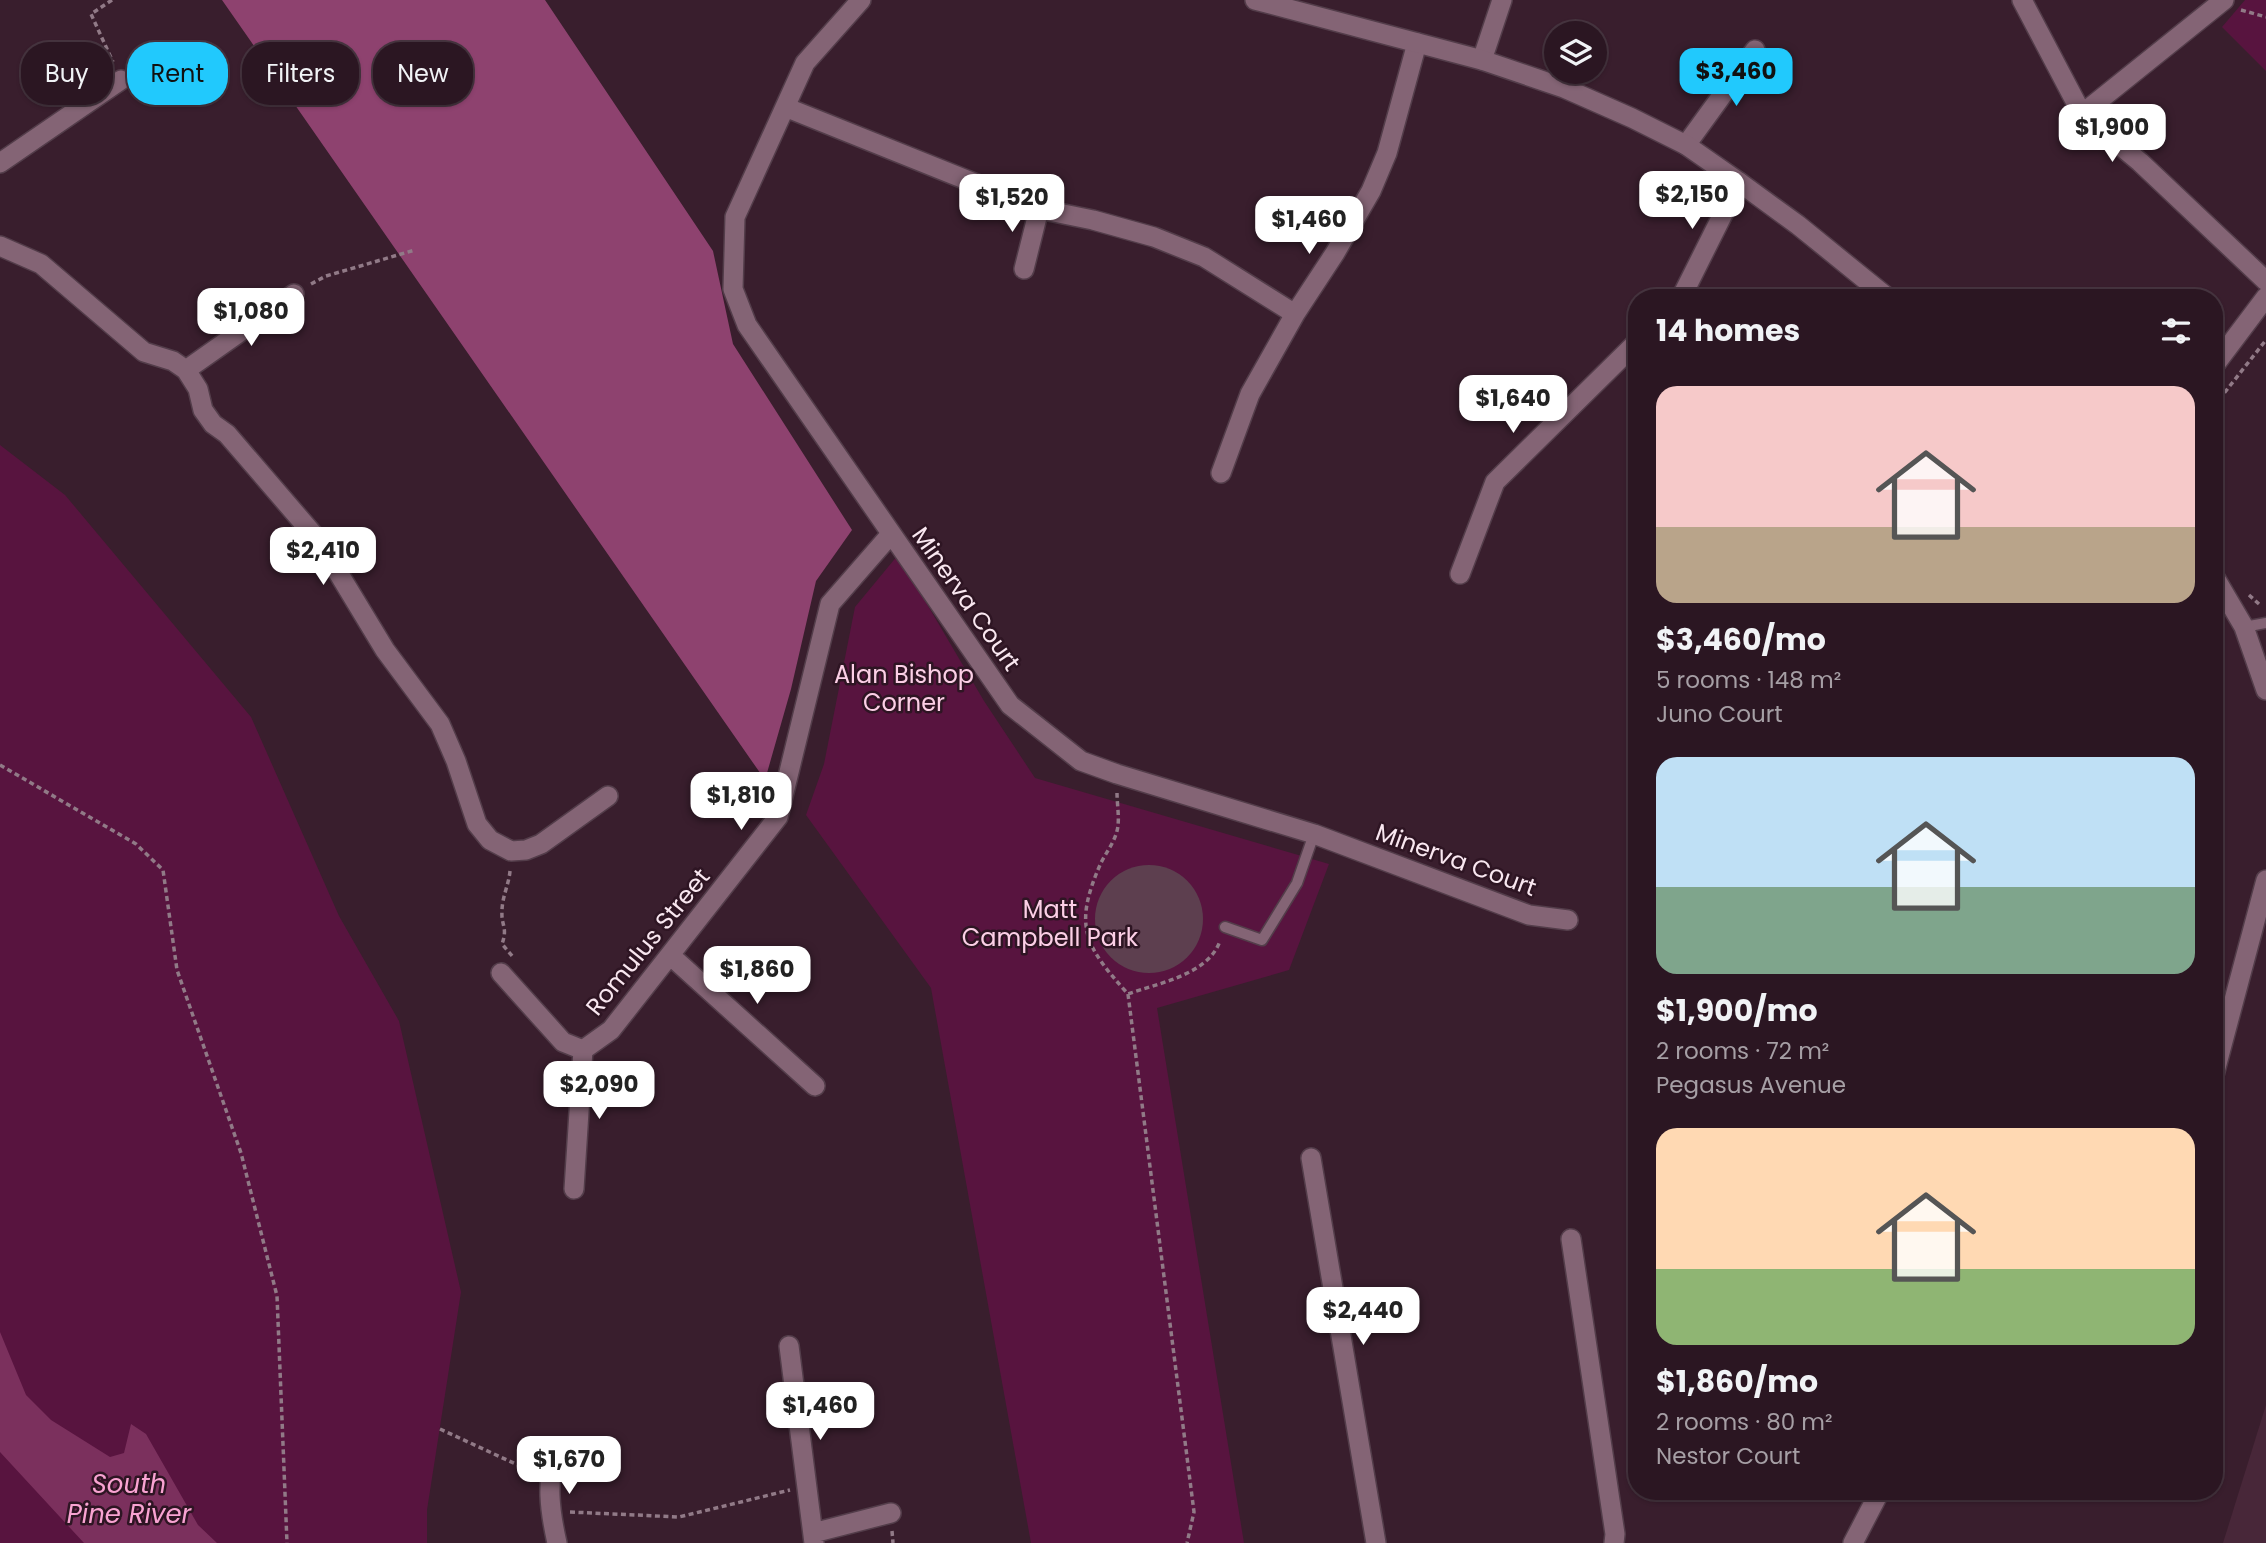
<!DOCTYPE html>
<meta charset="utf-8">
<style>
body{margin:0;font-family:Poppins,sans-serif;background:#37232f;color:#f1f3f6;height:100vh;display:flex;flex-direction:column;font-size:26px;white-space:nowrap}
*{box-sizing:border-box;margin:0}
p{font-size:23px;color:#a69fa5}
.icon{flex:none;width:38px;height:38px;fill:none;stroke:currentColor;stroke-width:2;stroke-linecap:round;stroke-linejoin:round}
.map{position:relative;flex:1;overflow:hidden}
.panel{position:absolute;left:1628px;top:289px;width:595px;height:1211px;display:flex;flex-direction:column;background:#2b1622;border-radius:28px;box-shadow:0 2px 5px #0004,0 0 0 2px #473540}
.panel>*{flex:none}
.top-card{position:absolute;left:21px;top:42px;width:665px;height:63px;display:flex;gap:14px}
.controls{position:absolute;left:1544px;top:21px;display:grid;gap:14px}
.controls a{display:grid;place-items:center;width:63px;height:63px;border-radius:50%;background:#2b1622;box-shadow:0 2px 5px #0004,0 0 0 2px #473540;font-size:35px}
.price{position:absolute;translate:-50% -60px;padding:0 16px;border-radius:14px;background:#fff;color:#222;font-size:23px;line-height:46px;filter:drop-shadow(0 2px 4px #0008)}
.price::after{content:'';position:absolute;left:50%;top:42px;width:21px;height:16px;margin-left:-10px;background:inherit;clip-path:polygon(0 0,100% 0,50% 100%)}
.price.on{background:#21c9fd;color:#111}
ul{padding:0;list-style:none}
li{display:grid;align-content:center;gap:14px;height:371px;padding:0 28px}
li span{display:grid;place-items:center;height:217px;border-radius:21px;color:#555}
li>.icon{margin-inline-start:auto}
span .icon{width:126px;height:126px;fill:#fffc;stroke-width:1}
li b{font-size:30px}
h2{display:flex;justify-content:space-between;align-items:center;height:84px;padding:0 28px;font-size:30px}
.tag{padding:0 24px;border-radius:28px;background:#2b1622;box-shadow:0 2px 5px #0004,0 0 0 2px #473540;font-size:24px;line-height:63px}
.tag.on{background:#21c9fd;color:#111}
.map>svg:first-child{display:block}
.built{fill:#482739}
.green{fill:#58143f}
.forest{fill:#8e426f}
.water{fill:#7b305d}
.building{fill:#5d3f4f}
.lines{fill:none;stroke-linecap:round;stroke-linejoin:round}
.service-casing{stroke:#533d4a;stroke-width:13}
.minor-casing{stroke:#533d4a;stroke-width:22}
.tertiary-casing{stroke:#533d4a;stroke-width:22}
.path{stroke:#917a87;stroke-width:3.5;stroke-dasharray:5 3.5;stroke-linecap:butt}
.service{stroke:#846475;stroke-width:10}
.minor{stroke:#846475;stroke-width:19}
.tertiary{stroke:#846475;stroke-width:19}
.labels{text-anchor:middle;stroke-width:5;stroke-linejoin:round;paint-order:stroke}
.street-label{font-size:24px;fill:#f9e7f0;stroke:#2e1523}
.park-label{font-size:24px;fill:#fccfe6;stroke:#2e1523}
.water-label{font-size:26px;font-style:italic;fill:#f9a3d2;stroke:#2e1523}
</style>
<div class="map">
<svg width="2266" height="1543" viewBox="0 0 2266 1543">
<rect width="100%" height="100%" fill="#391e2d"/>
<path class="built" d="M2266 1405V1543H2223Z"/>
<path class="green" d="M2245 0H2266V71L2222 27Z
M0 445 65 495 251 717 339 916 399 1021 461 1292 427 1510V1543H0Z
M898 555 984 701 1035 778 1329 864 1289 970 1157 1008 1244 1543H1031L931 988 806 815 824 764 855 607Z"/>
<path class="forest" d="M222 0H545L713 251 733 344 852 530 816 581 791 689 765 780Z"/>
<path class="water" d="M0 1332 26 1395 51 1420 110 1457 124 1453 131 1424 146 1434 198 1525 217 1543H84L0 1452Z"/>
<path class="building" d="M1095 919a54 54 0 1 1 108 0a54 54 0 1 1-108 0Z"/>
<g class="lines">
<g class="service-casing">
<path id="service" d="M2244 627 2266 623
M1225 927 1262 940 1297 883 1314 834"/>
</g>
<g class="minor-casing">
<path id="minor" d="M861 0 805 63 735 217 733 289 747 325 1010 705 1081 761 1117 774 1314 834 1529 915 1568 920
M2022 0 2082 114 2140 162 2266 281
M1482 60 1502 0
M785 107 1039 209 1093 220 1154 237 1204 257 1295 314
M2082 114 2224 0
M1686 145 1755 50
M0 163 121 80
M0 246 41 264 144 352 173 361 186 370 198 389 203 410 213 424 227 434 319 541 385 650 440 724 456 761 477 824 490 840 511 851 526 850 541 844 608 796
M1024 269 1039 209
M1681 298 1739 182
M2214 366 2266 297
M186 370 294 294
M1221 473 1250 394 1295 314 1335 253 1371 191 1387 153 1417 43
M1460 574 1495 482 1636 343
M671 956 815 1086
M501 973 563 1042 583 1050 611 1030 778 817 830 604 891 534
M1311 1158 1376 1543
M574 1189 583 1050
M1571 1239 1615 1534 1614 1543
M789 1346 814 1543
M555 1449C547 1485 549 1507 557 1543
M813 1533 891 1513"/>
</g>
<g class="tertiary-casing">
<path id="tertiary" d="M1255 0 1482 60 1564 88 1632 118 1686 145 1739 182 1798 225 1888 298
M2214 576 2244 627 2266 690
M2214 1075 2266 880
M1853 1543 1880 1491"/>
</g>
<path class="path" d="M112 0 91 14 113 62
M2241 10 2266 17
M311 284 326 276 415 250
M2214 406 2266 340
M2214 545 2223 557
M2249 595 2259 604
M0 765 136 844 163 870 177 970 241 1153 277 1296 287 1543
M1117 793C1117 805 1120 820 1117 831 1114 843 1105 854 1100 865 1073 927 1085 946 1128 994 1158 983 1208 975 1220 941
M510 871C509 884 502 897 502 911 501 926 508 927 502 944L513 957
M1128 994 1194 1512 1187 1543
M440 1429 533 1472
M570 1512 679 1517 790 1490
M892 1531 893 1543"/>
<use href="#service" class="service"/>
<use href="#minor" class="minor"/>
<use href="#tertiary" class="tertiary"/>
</g>
<g class="labels">
<g class="street-label">
<text transform="translate(966 599) rotate(55)" y="8">Minerva Court</text>
<text transform="translate(1456 860) rotate(20)" y="8">Minerva Court</text>
<text transform="translate(648 942) rotate(-51)" y="8">Romulus Street</text>
</g>
<g class="park-label">
<text x="904" y="683">Alan Bishop<tspan x="904" dy="28">Corner</tspan></text>
<text x="1050" y="918">Matt<tspan x="1050" dy="28">Campbell Park</tspan></text>
</g>
<g class="water-label">
<text x="129" y="1493">South<tspan x="129" dy="30">Pine River</tspan></text>
</g>
</g>
</svg>
<div class="controls">
<a><svg class="icon" aria-label="layers" viewBox="0 0 24 24"><path d="M12 4l9 5-9 5-9-5zM3 14l9 5 9-5"/></svg></a>
</div>
<b class="price on" style="left:1736px;top:108px">$3,460</b>
<b class="price" style="left:2112px;top:164px">$1,900</b>
<b class="price" style="left:1692px;top:231px">$2,150</b>
<b class="price" style="left:1012px;top:234px">$1,520</b>
<b class="price" style="left:1309px;top:256px">$1,460</b>
<b class="price" style="left:251px;top:348px">$1,080</b>
<b class="price" style="left:1513px;top:435px">$1,640</b>
<b class="price" style="left:323px;top:587px">$2,410</b>
<b class="price" style="left:741px;top:832px">$1,810</b>
<b class="price" style="left:757px;top:1006px">$1,860</b>
<b class="price" style="left:599px;top:1121px">$2,090</b>
<b class="price" style="left:1363px;top:1347px">$2,440</b>
<b class="price" style="left:820px;top:1442px">$1,460</b>
<b class="price" style="left:569px;top:1496px">$1,670</b>
<div class="top-card">
<a class="tag">Buy</a>
<a class="tag on">Rent</a>
<a class="tag">Filters</a>
<a class="tag">New</a>
</div>
<section class="panel">
<h2>14 homes<svg class="icon" aria-label="filters" viewBox="0 0 24 24"><path d="M4 7h16M4 17h16"/><circle cx="9" cy="7" r="2"/><circle cx="15" cy="17" r="2"/></svg></h2>
<ul>
<li><span style="background:linear-gradient(#f6c9c9 65%,#b9a48a 0)"><svg class="icon" aria-label="home" viewBox="0 0 24 24"><path d="M3 11l9-7 9 7M6 9v11h12V9"/></svg></span><div><b>$3,460/mo</b><p>5 rooms · 148 m²</p><p>Juno Court</p></div></li>
<li><span style="background:linear-gradient(#bfe0f5 60%,#7fa58c 0)"><svg class="icon" aria-label="home" viewBox="0 0 24 24"><path d="M3 11l9-7 9 7M6 9v11h12V9"/></svg></span><div><b>$1,900/mo</b><p>2 rooms · 72 m²</p><p>Pegasus Avenue</p></div></li>
<li><span style="background:linear-gradient(#ffd9b3 65%,#8fb573 0)"><svg class="icon" aria-label="home" viewBox="0 0 24 24"><path d="M3 11l9-7 9 7M6 9v11h12V9"/></svg></span><div><b>$1,860/mo</b><p>2 rooms · 80 m²</p><p>Nestor Court</p></div></li>
</ul>
</section>
</div>
